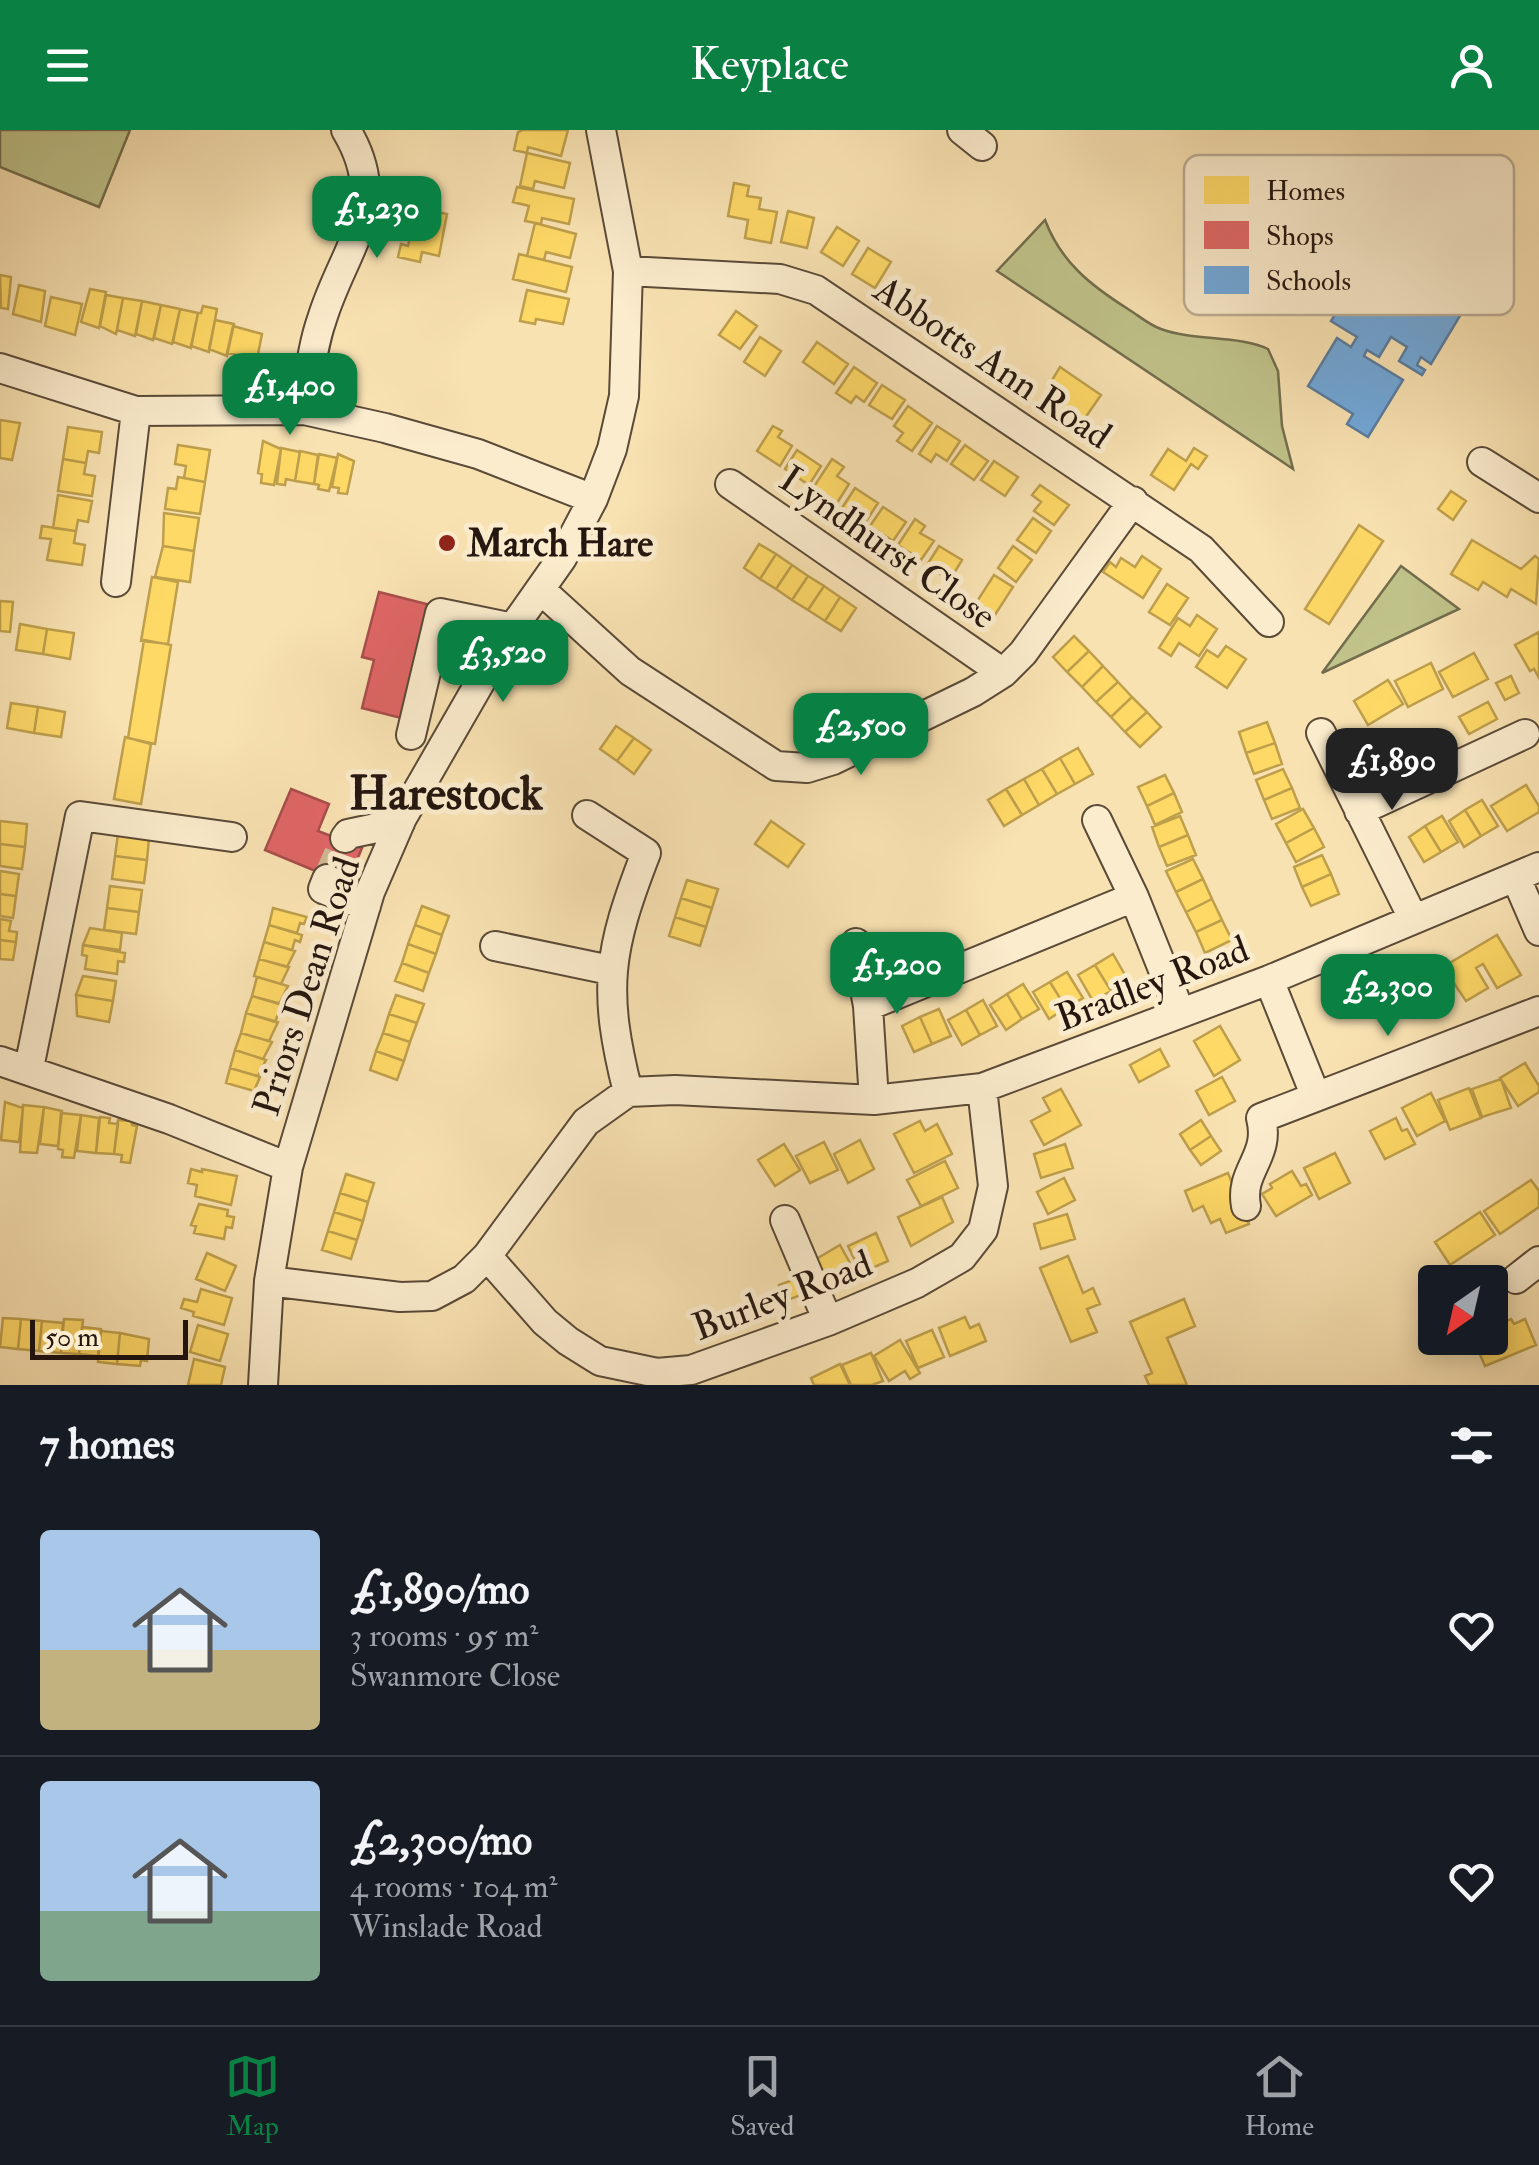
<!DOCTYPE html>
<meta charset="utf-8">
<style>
body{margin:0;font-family:"IM FELL Double Pica",serif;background:#20242c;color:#f1f3f6;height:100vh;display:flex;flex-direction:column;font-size:38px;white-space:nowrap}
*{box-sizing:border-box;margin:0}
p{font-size:32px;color:#9ea1a6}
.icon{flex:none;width:55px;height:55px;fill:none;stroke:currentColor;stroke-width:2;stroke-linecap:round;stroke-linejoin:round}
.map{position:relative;height:1255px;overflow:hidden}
.panel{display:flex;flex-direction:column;background:#171b24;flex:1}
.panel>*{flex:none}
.needle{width:65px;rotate:214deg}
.controls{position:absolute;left:1418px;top:1135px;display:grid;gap:20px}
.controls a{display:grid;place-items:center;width:90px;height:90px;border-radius:10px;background:#171b24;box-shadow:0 5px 25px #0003;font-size:50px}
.scale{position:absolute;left:30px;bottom:25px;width:158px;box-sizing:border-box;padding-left:10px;border:5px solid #251710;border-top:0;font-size:28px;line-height:35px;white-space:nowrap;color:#251710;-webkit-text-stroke:8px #fbeccd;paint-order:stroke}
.price{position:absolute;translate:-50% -85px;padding:0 22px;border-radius:20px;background:#0b8043;color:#fff;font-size:32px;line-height:65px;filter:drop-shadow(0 2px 5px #0008)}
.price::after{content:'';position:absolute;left:50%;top:60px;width:30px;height:22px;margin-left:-15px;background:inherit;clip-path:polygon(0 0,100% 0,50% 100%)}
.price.selected{background:#222;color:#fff}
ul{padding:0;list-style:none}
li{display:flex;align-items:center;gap:30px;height:250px;padding:0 40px}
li+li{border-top:2px solid #363941}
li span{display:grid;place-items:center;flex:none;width:280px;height:200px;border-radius:10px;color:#555}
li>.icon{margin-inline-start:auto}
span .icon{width:120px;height:120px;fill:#fffc;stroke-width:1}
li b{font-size:42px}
h2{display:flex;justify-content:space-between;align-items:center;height:120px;padding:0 40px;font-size:42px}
header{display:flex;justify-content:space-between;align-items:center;height:130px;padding:0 40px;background:#0b8043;color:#fff;font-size:45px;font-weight:600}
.dock{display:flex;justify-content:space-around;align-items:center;height:140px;border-top:2px solid #363941;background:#171b24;font-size:28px;color:#9ea1a6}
.dock a{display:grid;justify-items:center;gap:5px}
.dock .selected{color:#0b8043}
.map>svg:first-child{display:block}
.green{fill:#c0c38a;stroke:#726d4d;stroke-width:2.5}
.homes{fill:#ffd966;stroke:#be9f4c;stroke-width:2.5}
.shops{fill:#e06666;stroke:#a84e4c;stroke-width:2.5}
.schools{fill:#6fa8dc;stroke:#597c9f;stroke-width:2.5}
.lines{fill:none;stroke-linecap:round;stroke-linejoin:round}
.minor-tunnel{stroke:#cfb992;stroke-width:28;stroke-dasharray:28 14;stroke-linecap:butt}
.minor-casing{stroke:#5a4a38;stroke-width:32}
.minor{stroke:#fbeccd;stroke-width:28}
.poi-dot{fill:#8f2418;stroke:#fbeccd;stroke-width:4}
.labels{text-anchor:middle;stroke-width:10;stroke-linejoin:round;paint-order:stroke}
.street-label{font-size:38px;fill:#251710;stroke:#fbeccd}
.poi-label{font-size:38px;font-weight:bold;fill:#251710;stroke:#fbeccd;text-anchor:start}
.district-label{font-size:48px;font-weight:bold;fill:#251710;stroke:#fbeccd}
.key{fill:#fbeccd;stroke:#bbac94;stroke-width:2.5}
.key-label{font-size:28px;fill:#251710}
</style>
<header><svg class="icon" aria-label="menu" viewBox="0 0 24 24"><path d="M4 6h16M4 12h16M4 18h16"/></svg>Keyplace<svg class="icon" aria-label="person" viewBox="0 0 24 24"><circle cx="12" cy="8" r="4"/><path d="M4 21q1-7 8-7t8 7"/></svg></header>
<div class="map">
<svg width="1539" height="1255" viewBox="0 0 1539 1255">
<rect width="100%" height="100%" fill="#f9e2b2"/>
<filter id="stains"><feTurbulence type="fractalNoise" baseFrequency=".002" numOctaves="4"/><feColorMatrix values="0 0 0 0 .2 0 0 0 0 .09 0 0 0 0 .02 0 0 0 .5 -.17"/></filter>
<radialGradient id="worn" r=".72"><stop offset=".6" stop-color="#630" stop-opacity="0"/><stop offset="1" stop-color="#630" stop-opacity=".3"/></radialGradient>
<path class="green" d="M0 0H130L99 77 0 37Z
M1045 90C1061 132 1090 155 1128 179 1138 185 1149 195 1161 199 1192 211 1240 205 1268 219L1278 241 1282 296 1293 339 997 141Z
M1401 436 1459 479 1322 543Z"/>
<path class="homes" d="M523 0H568L561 26 528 17 527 23 514 20 518 2Z
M527 23 570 33 564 58 535 51 533 59 520 56Z
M734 53 749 56 747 66 761 68 759 79 777 82 771 113 745 108 748 90 728 86Z
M517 57 574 69 569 94 542 88 541 94 525 91 529 76 513 72Z
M416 78 447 84 439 126 422 122 420 132 398 127 401 114 408 116Z
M788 81 814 88 807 118 781 112Z
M535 93 576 104 570 128 546 122 544 130 527 126Z
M837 97 859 111 843 136 821 122Z
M868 118 891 132 875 158 852 144Z
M519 124 572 137 566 162 513 149Z
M0 145 11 147 8 179 1 178Z
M19 155 45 161 41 192 13 184Z
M90 159 106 162 99 198 81 192Z
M527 160 569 169 563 194 536 189 535 194 520 191Z
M106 165 123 168 116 204 100 196Z
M51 167 82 174 75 205 45 196Z
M123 168 142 171 135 206 117 200Z
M142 171 161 175 153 210 136 204Z
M161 175 180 179 172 214 154 208Z
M203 176 217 179 209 222 191 216 198 183H201Z
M180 179 198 183 191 218 173 212Z
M736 181 757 196 740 219 719 205Z
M215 190 234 194 227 226 209 219Z
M233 196 262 204 257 229 237 228 238 225 227 223Z
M760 207 781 221 765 246 744 232Z
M817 212 848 234 834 254 803 232Z
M854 237 877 253 864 272 856 266 851 273 836 263Z
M1060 237 1101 265 1083 291 1047 267 1054 258 1049 255Z
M882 255 905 270 892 289 869 275Z
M908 276 932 293 912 321 897 311 903 303 894 296Z
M0 290 20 293 12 330 0 328Z
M773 296 782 301 778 307 792 316 780 336 757 321Z
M937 296 960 311 947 331 936 324 931 332 919 324Z
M68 297 102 302 99 323 88 321 86 333 63 329Z
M263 311 281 319 274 355 261 353 262 344 258 343Z
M178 315 210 320 205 352 184 348 186 336 175 334Z
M965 315 988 331 974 350 951 334Z
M281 318 300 322 295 351 286 349 285 355 277 354Z
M1194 318 1207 326 1198 339 1191 334 1174 360 1151 345 1168 319 1186 331Z
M797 320 821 336 809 355 785 339Z
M300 321 318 325 314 354 295 351Z
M319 324 337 328 329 361 318 359 319 355 314 354Z
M338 324 354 331 347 364 338 363 339 358 332 357Z
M63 329 86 333 84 344 95 346 92 366 58 361Z
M832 329 844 337 837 346 849 354 837 373 813 358Z
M994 331 1018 347 1005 366 981 350Z
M178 347 205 352 200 384 165 379 168 358 176 359Z
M1040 355 1069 375 1054 395 1034 381 1041 372 1032 365Z
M855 358 878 373 865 393 842 378Z
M1451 361 1466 371 1453 390 1438 379Z
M58 365 92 371 88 392 78 390 76 401 53 398Z
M883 377 906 392 893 411 870 396Z
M164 383 199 388 194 421 163 416Z
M1033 388 1051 401 1036 423 1017 410Z
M915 389 925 396 920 403 934 411 921 430 898 415Z
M1359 395 1383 411 1329 494 1305 479Z
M42 396 76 401 74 413 85 415 82 435 47 430 51 409 40 408Z
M1472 410 1521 439 1535 426 1539 429 1536 474 1511 459 1507 467 1483 452 1478 460 1451 444Z
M759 414 776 424 760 449 744 438Z
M163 416 194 421 190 452 155 447Z
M939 416 962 430 950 450 927 435Z
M1013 416 1032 430 1016 452 998 438Z
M776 424 792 435 776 459 760 449Z
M1142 426 1161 439 1143 468 1103 442 1110 432 1116 437 1121 428 1135 437Z
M792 435 808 446 792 470 776 459Z
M994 445 1013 457 993 488 974 476Z
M808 446 824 456 808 480 792 470Z
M152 447 178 452 168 514 141 511Z
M1167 454 1188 468 1170 495 1149 482Z
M824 456 840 467 825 491 808 480Z
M840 467 856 478 841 501 825 491Z
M0 471 13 472 10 502 0 501Z
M1197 485 1217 499 1199 526 1179 513 1171 526 1159 518 1178 488 1190 496Z
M20 494 47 499 43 524 16 520Z
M47 499 74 503 70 529 43 524Z
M1539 502V548L1534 539 1530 541 1515 515Z
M1074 506 1089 521 1067 542 1053 527Z
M144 510 171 515 155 614 128 608Z
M1226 516 1246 529 1227 558 1196 537 1207 520 1218 527Z
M1089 521 1103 536 1082 557 1067 542Z
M1474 523 1488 549 1453 567 1439 542Z
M1431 533 1443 559 1408 577 1395 551Z
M1103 536 1118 552 1096 572 1082 557Z
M1511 546 1519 563 1505 570 1496 553Z
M1388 550 1403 574 1368 595 1354 571Z
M1118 552 1132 567 1111 587 1096 572Z
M1132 567 1147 582 1125 602 1111 587Z
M1488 572 1497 589 1469 604 1459 587Z
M11 573 38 577 34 603 7 598Z
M38 577 65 582 61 607 34 603Z
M1147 582 1161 597 1140 617 1125 602Z
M1267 592 1275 613 1246 623 1239 602Z
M616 596 634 608 617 631 600 619Z
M1404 606 1414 623 1387 638 1378 622Z
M125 607 151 614 141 674 114 669Z
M634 608 651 620 634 644 617 631Z
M1275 613 1282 634 1254 644 1246 623Z
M1078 618 1093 644 1075 654 1060 628Z
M1060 628 1075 654 1057 664 1042 639Z
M1042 639 1057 664 1039 675 1024 649Z
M1283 639 1292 658 1264 670 1256 650Z
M1165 645 1174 663 1147 676 1138 657Z
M1024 649 1039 675 1022 685 1006 659Z
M1526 655 1539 676V682L1507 701 1491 676Z
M1292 658 1300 678 1272 689 1264 670Z
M1006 659 1022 685 1004 696 988 670Z
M1174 663 1182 682 1155 695 1147 676Z
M1482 670 1498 696 1481 706 1465 680Z
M1303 679 1314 698 1286 713 1276 694Z
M1465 680 1481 706 1464 717 1449 691Z
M1180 686 1188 705 1159 717 1152 697Z
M1442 686 1458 712 1441 722 1425 696Z
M0 691 27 694 25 717 0 714Z
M771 691 804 714 788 737 755 714Z
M1425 696 1441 722 1424 732 1409 707Z
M1314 698 1324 717 1296 732 1286 713Z
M118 704 149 708 147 730 115 726Z
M1188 705 1196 725 1167 736 1159 717Z
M0 714 25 717 22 739 0 736Z
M1322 725 1331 744 1302 757 1294 737Z
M115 726 147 730 144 753 112 749Z
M1193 729 1203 749 1176 762 1166 741Z
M0 741 19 744 16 766 0 764Z
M1331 744 1339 764 1311 776 1302 757Z
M1203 749 1212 769 1186 782 1176 762Z
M687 750 718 759 712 778 681 768Z
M110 756 142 760 139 782 107 778Z
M0 764 16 766 13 788 0 786Z
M681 768 712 778 706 797 675 787Z
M1212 769 1222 790 1196 802 1186 782Z
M422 776 449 786 442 805 415 795Z
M107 778 139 782 136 804 104 800Z
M273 778 307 787 304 794 300 793 297 803 269 795Z
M675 787 706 797 700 816 669 806Z
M0 789 11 791 9 801 17 802 16 812 0 810Z
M1222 790 1232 810 1205 823 1196 802Z
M269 795 302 805 300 812 295 810 292 820 264 812Z
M415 795 442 805 436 824 408 814Z
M90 798 122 803 120 820 83 815Z
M1497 805 1521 845 1497 858 1483 834 1476 838 1488 858 1466 871 1443 837Z
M0 810 16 812 13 830 0 829Z
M264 812 295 821 287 837 259 829Z
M408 814 436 824 429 843 402 833Z
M83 815 125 823 124 832 118 831 117 844 85 839 87 826 82 825Z
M1113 824 1128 850 1111 861 1095 835Z
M259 829 289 837 281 854 254 846Z
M402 833 429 843 423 861 395 851Z
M1095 835 1111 861 1093 871 1078 845Z
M1067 842 1083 868 1066 878 1050 852Z
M83 846 116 851 113 871 76 865Z
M257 847 288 856 279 874 252 866Z
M1050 852 1066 878 1049 889 1033 862Z
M1023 854 1039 879 1022 889 1007 864Z
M1007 864 1022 889 1006 900 990 875Z
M76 865 113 871 109 892 77 886Z
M396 865 424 874 417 893 389 884Z
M252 866 282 874 275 892 246 883Z
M983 870 997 896 980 905 966 880Z
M939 879 951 906 932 914 920 887Z
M966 880 980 905 962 915 948 890Z
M246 883 278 892 269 911 241 903Z
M389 884 417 893 410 912 383 903Z
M920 887 932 914 914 922 902 896Z
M1220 896 1240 930 1214 946 1194 911Z
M241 903 272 912 263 929 235 920Z
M383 903 410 912 404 931 376 921Z
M1160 919 1169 936 1139 952 1130 935Z
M235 920 266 930 258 946 230 938Z
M376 921 404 931 397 950 370 940Z
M1525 933 1539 956V962L1518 976 1500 948Z
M230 938 260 947 254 961 226 953Z
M1222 947 1235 971 1209 985 1196 961Z
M1501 949 1511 978 1482 987 1472 959Z
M1469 958 1481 988 1450 1000 1438 970Z
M1061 959 1081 995 1044 1015 1031 991 1050 981 1043 968Z
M1431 963 1445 991 1417 1006 1402 978Z
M5 972 23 978 19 1012 1 1010Z
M23 975 44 977 37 1023 20 1022Z
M44 977 62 981 58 1016 40 1014Z
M61 983 81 985 74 1028 62 1027 63 1020 58 1019Z
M81 985 99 988 96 1023 77 1021Z
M100 987 110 988 109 993 118 994 114 1024 96 1023Z
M1396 988 1402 1001 1407 999 1415 1014 1385 1029 1370 1001Z
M118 990 132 991V995L137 996 130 1033 121 1032 122 1025 114 1024Z
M1201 990 1211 1006 1190 1020 1180 1004Z
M920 991 925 1001 937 994 952 1024 914 1043 894 1004Z
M1211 1006 1221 1021 1201 1035 1190 1020Z
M860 1010 874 1039 848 1053 834 1024Z
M824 1012 838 1040 810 1053 796 1026Z
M784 1014 800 1040 775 1056 758 1030Z
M1065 1014 1073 1038 1041 1048 1034 1024Z
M1335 1023 1350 1053 1319 1069 1304 1038Z
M945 1031 958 1058 921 1076 907 1050Z
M191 1039 202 1042V1039L237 1046 231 1075 195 1066 197 1055 188 1053Z
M1292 1041 1301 1056 1306 1054 1312 1065 1276 1086 1262 1064 1272 1058 1270 1054Z
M1228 1043 1249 1094 1226 1103 1220 1089 1211 1093 1203 1076 1193 1081 1185 1061Z
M346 1044 374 1053 368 1072 340 1063Z
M1064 1048 1075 1070 1048 1084 1037 1062Z
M1531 1050 1539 1061V1077L1500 1104 1484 1081Z
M340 1063 368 1072 363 1091 334 1082Z
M942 1067 953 1092 911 1116 898 1087Z
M199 1074 228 1080 227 1086 234 1087 232 1098 226 1097 224 1109 194 1103 196 1096 191 1095Z
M334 1082 363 1091 357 1110 328 1101Z
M1480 1082 1495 1105 1450 1135 1435 1112Z
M1067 1084 1075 1109 1041 1119 1034 1094Z
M328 1101 357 1110 351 1129 322 1120Z
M876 1103 888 1131 861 1143 848 1116Z
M840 1115 855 1142 829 1157 813 1131Z
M207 1123 236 1136 225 1161 196 1149Z
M1068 1126 1083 1163 1093 1158 1100 1174 1087 1179 1097 1202 1071 1212 1040 1138Z
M795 1149 801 1165 785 1171 779 1155Z
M201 1159 232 1168 224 1195 193 1186 194 1182 181 1178 184 1169 197 1172Z
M1184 1169 1195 1196 1167 1208 1187 1255H1149L1145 1246 1152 1243 1130 1192Z
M965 1187 970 1198 979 1194 986 1211 950 1226 939 1198Z
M3 1188 21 1189 18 1219 0 1217Z
M21 1189 42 1191 39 1221 18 1219Z
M64 1189 83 1190 79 1224 61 1223Z
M1511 1189 1514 1194 1525 1189 1536 1215 1485 1236 1473 1208H1490V1198Z
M42 1191 63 1193 61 1223 39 1221Z
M198 1195 228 1204 220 1231 190 1222Z
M82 1197 101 1199 98 1226 79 1224Z
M932 1200 944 1227 918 1238 906 1211Z
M101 1201 120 1203 117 1234 98 1232Z
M120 1203 149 1209 147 1231 141 1230 140 1236 117 1234Z
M900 1210 920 1243 910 1249 905 1241 889 1251 874 1226Z
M871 1223 883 1251 872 1255H851L842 1235Z
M194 1229 225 1237 221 1255H188Z
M840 1234 850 1255H814L811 1248Z"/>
<path class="shops" d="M379 462 438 477 409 590 362 578 374 530 362 527Z
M291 659 329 674 318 701 362 718 347 754 265 720Z"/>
<path class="schools" d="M1378 88 1481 151 1431 234 1421 227 1417 235 1425 240 1422 245 1399 231 1407 217 1391 207 1379 227 1367 220 1364 226 1403 250 1368 307 1347 294 1353 284 1308 256 1337 208 1351 217 1357 207 1331 191 1340 176 1329 169Z"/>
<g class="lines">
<path class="minor-tunnel" d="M327 749 345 708"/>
<g class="minor-casing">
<path id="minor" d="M962 0 982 16
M628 141 780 149 816 160 1201 419 1269 492
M0 238 136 281 304 280 385 298 478 324 593 369
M304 280C309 250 312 217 322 189 344 117 392 76 346 0
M1482 332 1539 368
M730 354 1003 543
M116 452 136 281
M541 460 630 541 776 636 807 638 833 630 973 562 1003 543 1023 523 1133 371
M1321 603 1413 788
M411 605 440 483 513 498
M1359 681 1525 604
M587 685 646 723C608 821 602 859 628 962
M1097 690 1134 767 1180 882
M345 708 348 704 400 693
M1516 748 1539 801
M327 749 323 759 366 776
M856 813 868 876 874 970
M495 816 610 840
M1269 850 1316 967
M868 876 1134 767
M0 931 169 989 288 1037
M29 938 80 686 232 707
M1246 1076C1239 1040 1271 1027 1261 988L1539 881
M785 1090 828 1191
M487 1126 545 1192 568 1211 600 1231 657 1243 691 1240 828 1191 917 1153 962 1127 983 1100 993 1056 982 958
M1516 1149 1539 1131
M269 1151 400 1167 432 1166 464 1149 487 1126 586 992 628 962 675 960 874 970 982 958 1269 850 1539 737
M263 1255 269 1151 288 1037 370 762 402 688 505 509 562 428 593 369 612 319 624 266 628 141 601 0"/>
</g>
<use href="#minor" class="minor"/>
</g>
<circle class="poi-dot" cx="447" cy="413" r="10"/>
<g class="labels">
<g class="street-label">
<text transform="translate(993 232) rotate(34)" y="13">Abbotts Ann Road</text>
<text transform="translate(888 417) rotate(35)" y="13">Lyndhurst Close</text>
<text transform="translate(1152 853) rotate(-21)" y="13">Bradley Road</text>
<text transform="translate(306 856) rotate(-72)" y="13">Priors Dean Road</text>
<text transform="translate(782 1165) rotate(-21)" y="13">Burley Road</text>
</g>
<g class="poi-label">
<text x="467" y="426">March Hare</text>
</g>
<g class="district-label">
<text x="446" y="679">Harestock</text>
</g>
</g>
<rect x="1184" y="25" width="330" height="160" rx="15" class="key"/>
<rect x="1204" y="46" width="45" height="28" fill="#ffd966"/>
<rect x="1204" y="91" width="45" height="28" fill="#e06666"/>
<rect x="1204" y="136" width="45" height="28" fill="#6fa8dc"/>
<g class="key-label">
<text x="1266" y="70">Homes</text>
<text x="1266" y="115">Shops</text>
<text x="1266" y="160">Schools</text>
</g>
<rect width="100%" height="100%" filter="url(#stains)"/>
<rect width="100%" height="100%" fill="url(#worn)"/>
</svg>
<div class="controls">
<a><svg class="needle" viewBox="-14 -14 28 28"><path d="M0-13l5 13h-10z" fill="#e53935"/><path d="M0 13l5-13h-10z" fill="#9ea1a6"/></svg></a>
</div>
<div class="scale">50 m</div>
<b class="price" style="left:377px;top:131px">£1,230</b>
<b class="price" style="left:290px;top:308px">£1,400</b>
<b class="price" style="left:503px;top:575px">£3,520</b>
<b class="price" style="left:861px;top:648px">£2,500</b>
<b class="price selected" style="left:1392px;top:683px">£1,890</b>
<b class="price" style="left:897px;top:887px">£1,200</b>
<b class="price" style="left:1388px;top:909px">£2,300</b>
</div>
<section class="panel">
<h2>7 homes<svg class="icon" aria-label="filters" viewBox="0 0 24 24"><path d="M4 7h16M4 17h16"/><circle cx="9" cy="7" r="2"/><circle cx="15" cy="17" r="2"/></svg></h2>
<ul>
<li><span style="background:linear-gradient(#a9c7e8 60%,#c2b280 0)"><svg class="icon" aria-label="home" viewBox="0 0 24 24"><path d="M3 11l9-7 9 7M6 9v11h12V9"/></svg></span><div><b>£1,890/mo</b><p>3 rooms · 95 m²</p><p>Swanmore Close</p></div><svg class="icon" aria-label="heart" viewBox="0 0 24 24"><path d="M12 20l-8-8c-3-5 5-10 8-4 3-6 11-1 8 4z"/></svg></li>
<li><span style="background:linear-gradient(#a9c7e8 65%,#7fa58c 0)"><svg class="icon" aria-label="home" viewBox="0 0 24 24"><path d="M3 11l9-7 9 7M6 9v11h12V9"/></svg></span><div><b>£2,300/mo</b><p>4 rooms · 104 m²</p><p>Winslade Road</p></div><svg class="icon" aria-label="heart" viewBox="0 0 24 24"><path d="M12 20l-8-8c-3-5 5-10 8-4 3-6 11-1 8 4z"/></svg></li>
</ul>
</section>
<nav class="dock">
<a class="selected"><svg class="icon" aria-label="map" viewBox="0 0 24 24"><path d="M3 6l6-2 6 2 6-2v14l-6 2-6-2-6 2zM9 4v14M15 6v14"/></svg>Map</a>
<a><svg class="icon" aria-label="saved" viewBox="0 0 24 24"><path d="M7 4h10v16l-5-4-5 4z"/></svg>Saved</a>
<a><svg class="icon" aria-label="home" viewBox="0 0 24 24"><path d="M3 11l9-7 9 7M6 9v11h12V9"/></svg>Home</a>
</nav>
